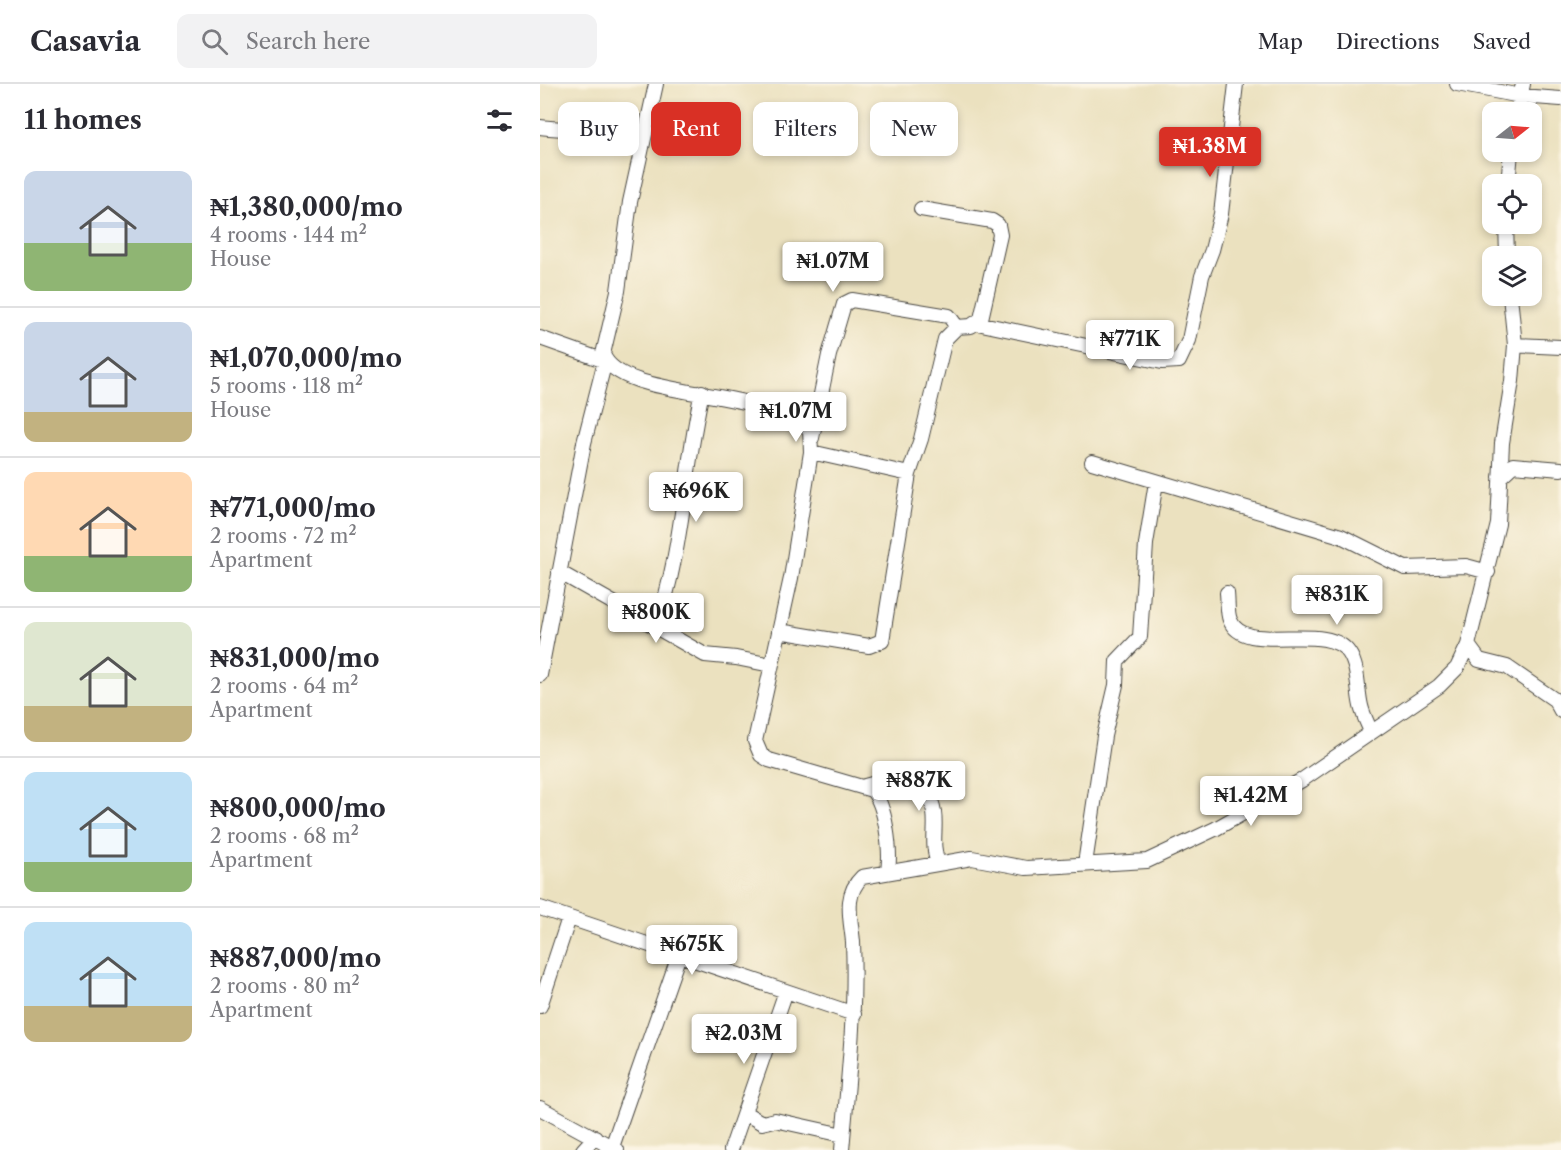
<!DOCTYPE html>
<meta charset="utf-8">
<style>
body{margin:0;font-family:"Libre Caslon Text",serif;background:#f2f2f3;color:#2b2b33;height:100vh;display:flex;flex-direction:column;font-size:22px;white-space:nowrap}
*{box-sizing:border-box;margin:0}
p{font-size:20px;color:#7c7c81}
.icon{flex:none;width:33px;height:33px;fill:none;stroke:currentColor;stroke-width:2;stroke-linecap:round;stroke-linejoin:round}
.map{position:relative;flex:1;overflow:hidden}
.drawer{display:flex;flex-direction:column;background:#fff;width:540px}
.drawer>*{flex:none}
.guide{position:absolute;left:18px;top:18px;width:570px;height:54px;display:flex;gap:12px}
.needle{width:39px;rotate:73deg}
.tools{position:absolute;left:942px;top:18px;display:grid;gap:12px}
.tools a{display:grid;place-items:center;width:60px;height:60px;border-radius:12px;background:#fff;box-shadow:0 3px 9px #0003;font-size:30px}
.price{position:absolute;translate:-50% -51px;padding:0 14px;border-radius:6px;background:#fff;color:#222;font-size:20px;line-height:39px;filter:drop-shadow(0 2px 3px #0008)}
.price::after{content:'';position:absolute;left:50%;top:36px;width:18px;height:14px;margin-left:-9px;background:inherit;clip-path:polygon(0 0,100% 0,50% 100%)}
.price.active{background:#d93025;color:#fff}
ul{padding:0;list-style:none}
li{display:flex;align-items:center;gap:18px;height:150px;padding:0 24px}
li+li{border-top:2px solid #e1e1e2}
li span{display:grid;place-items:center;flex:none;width:168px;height:120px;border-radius:12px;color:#555}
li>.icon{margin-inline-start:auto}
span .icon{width:72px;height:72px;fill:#fffc;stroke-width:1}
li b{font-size:26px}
h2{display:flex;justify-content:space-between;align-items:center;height:72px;padding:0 24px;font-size:26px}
.pill{padding:0 21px;border-radius:12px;background:#fff;box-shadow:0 3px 9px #0003;font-size:21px;line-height:54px}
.pill.active{background:#d93025;color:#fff}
header{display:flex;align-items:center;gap:36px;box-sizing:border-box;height:84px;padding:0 30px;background:#fff;border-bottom:2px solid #e1e1e2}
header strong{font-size:28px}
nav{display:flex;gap:33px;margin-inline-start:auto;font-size:21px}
.search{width:420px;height:54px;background:#f2f2f3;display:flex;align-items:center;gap:15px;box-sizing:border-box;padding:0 21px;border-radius:12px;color:#7c7c81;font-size:22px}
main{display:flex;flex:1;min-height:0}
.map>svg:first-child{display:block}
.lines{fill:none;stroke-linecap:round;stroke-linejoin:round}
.minor-casing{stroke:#484641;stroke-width:16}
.minor{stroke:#fff;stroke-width:14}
</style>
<header>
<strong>Casavia</strong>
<div class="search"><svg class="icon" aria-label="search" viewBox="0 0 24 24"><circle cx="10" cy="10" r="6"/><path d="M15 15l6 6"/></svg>Search here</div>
<nav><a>Map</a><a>Directions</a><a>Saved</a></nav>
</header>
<main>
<section class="drawer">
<h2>11 homes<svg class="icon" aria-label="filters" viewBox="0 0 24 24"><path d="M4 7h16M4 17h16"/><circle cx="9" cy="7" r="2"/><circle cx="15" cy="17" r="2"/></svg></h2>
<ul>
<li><span style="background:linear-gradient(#c9d6e8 60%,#8fb573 0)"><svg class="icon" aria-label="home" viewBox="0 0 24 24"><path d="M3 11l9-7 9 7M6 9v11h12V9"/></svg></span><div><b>₦1,380,000/mo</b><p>4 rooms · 144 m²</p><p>House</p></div></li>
<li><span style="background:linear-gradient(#c9d6e8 75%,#c2b280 0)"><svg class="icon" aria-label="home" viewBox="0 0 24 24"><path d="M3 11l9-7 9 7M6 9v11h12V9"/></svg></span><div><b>₦1,070,000/mo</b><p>5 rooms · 118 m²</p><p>House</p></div></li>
<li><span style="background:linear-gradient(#ffd9b3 70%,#8fb573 0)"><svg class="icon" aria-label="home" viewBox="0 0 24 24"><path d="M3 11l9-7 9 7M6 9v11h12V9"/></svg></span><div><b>₦771,000/mo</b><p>2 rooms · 72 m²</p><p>Apartment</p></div></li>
<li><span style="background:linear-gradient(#dfe7d0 70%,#c2b280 0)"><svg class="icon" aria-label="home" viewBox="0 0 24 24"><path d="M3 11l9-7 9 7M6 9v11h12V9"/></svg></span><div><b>₦831,000/mo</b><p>2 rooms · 64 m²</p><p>Apartment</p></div></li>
<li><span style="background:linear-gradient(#bfe0f5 75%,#8fb573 0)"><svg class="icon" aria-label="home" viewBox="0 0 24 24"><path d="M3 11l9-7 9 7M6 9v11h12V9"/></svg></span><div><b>₦800,000/mo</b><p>2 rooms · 68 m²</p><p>Apartment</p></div></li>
<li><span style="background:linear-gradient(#bfe0f5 70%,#c2b280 0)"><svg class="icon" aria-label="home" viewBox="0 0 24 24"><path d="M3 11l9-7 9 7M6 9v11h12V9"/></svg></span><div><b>₦887,000/mo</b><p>2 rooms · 80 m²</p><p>Apartment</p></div></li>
</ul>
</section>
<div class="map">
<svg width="1021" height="1066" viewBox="0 0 1021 1066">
<rect width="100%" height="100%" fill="#fcf5e5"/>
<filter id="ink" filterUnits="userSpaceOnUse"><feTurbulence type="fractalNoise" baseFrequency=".0167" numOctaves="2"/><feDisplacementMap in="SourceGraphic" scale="12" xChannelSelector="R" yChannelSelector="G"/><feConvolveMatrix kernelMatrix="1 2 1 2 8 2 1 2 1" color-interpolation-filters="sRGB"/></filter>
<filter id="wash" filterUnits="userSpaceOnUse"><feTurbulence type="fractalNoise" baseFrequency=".008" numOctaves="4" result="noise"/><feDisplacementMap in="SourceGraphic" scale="24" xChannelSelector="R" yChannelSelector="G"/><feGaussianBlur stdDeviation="1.35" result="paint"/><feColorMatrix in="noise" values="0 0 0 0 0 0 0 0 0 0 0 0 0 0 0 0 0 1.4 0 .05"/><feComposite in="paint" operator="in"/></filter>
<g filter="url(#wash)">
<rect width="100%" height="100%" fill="#ebe1bf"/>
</g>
<g filter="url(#ink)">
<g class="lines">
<g class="minor-casing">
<path id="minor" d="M116 0 90 118 78 207 63 270C79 317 227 302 270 346L271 368 251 494 215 657 221 671 229 676 332 706C346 721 351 767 348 787
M917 0 981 12 1021 15
M977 28 983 0
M0 43C29 47 82 43 101 66
M968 100 971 68
M966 140 967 172
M437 239 622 278 639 277 649 256 662 192 672 166 681 130 696 0
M0 254 65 277 44 359 0 591
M975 261 1021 263
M272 354 289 271 304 220 312 216 409 232 417 243
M271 368 369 390 381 355 405 255 417 243 431 242 441 235 460 151 458 141 452 137 381 125
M552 378 801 452 865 484 926 482 948 488
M960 393 973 381 1021 385
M19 488 165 571 196 574 231 581
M687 509C688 517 687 529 690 536 704 573 787 535 809 569 819 584 817 606 821 622 823 631 828 640 831 648
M116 543C143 468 144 386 162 308
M239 547 329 562 342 557 369 390
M928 561 939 576 967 583 1015 616 1021 627
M325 702 343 697 386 706C403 735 388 753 398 779
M545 780 564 652 576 601 577 577 600 553 606 460 616 398
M0 824 314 930
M0 922 29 834
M0 1024 77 1066
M205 1029 222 1039 235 1036 303 1051
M72 1063 139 871
M43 1066 55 1053
M191 1066 246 907
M302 1066C308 997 316 928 313 858 311 835 303 811 322 793L432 774 486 784 607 777 675 745 762 696 899 602 917 584 928 561 958 440 962 359 972 297 975 261 970 212"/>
</g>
<use href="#minor" class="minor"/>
</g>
</g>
</svg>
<div class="tools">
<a><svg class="needle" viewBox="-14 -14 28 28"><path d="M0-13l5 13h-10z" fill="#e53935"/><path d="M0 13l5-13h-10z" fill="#7c7c81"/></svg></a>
<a><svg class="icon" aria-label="locate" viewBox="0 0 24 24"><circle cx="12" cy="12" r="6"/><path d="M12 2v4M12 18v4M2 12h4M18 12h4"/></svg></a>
<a><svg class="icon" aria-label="layers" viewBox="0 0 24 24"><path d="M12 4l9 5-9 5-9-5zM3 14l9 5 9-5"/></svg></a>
</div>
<b class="price active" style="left:670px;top:94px">₦1.38M</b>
<b class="price" style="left:293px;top:209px">₦1.07M</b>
<b class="price" style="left:590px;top:287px">₦771K</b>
<b class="price" style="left:256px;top:359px">₦1.07M</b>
<b class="price" style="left:156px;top:439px">₦696K</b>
<b class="price" style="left:797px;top:542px">₦831K</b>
<b class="price" style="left:116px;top:560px">₦800K</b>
<b class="price" style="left:379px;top:728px">₦887K</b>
<b class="price" style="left:711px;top:743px">₦1.42M</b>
<b class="price" style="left:152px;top:892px">₦675K</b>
<b class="price" style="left:204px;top:981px">₦2.03M</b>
<div class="guide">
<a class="pill">Buy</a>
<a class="pill active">Rent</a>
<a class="pill">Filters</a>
<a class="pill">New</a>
</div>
</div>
</main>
